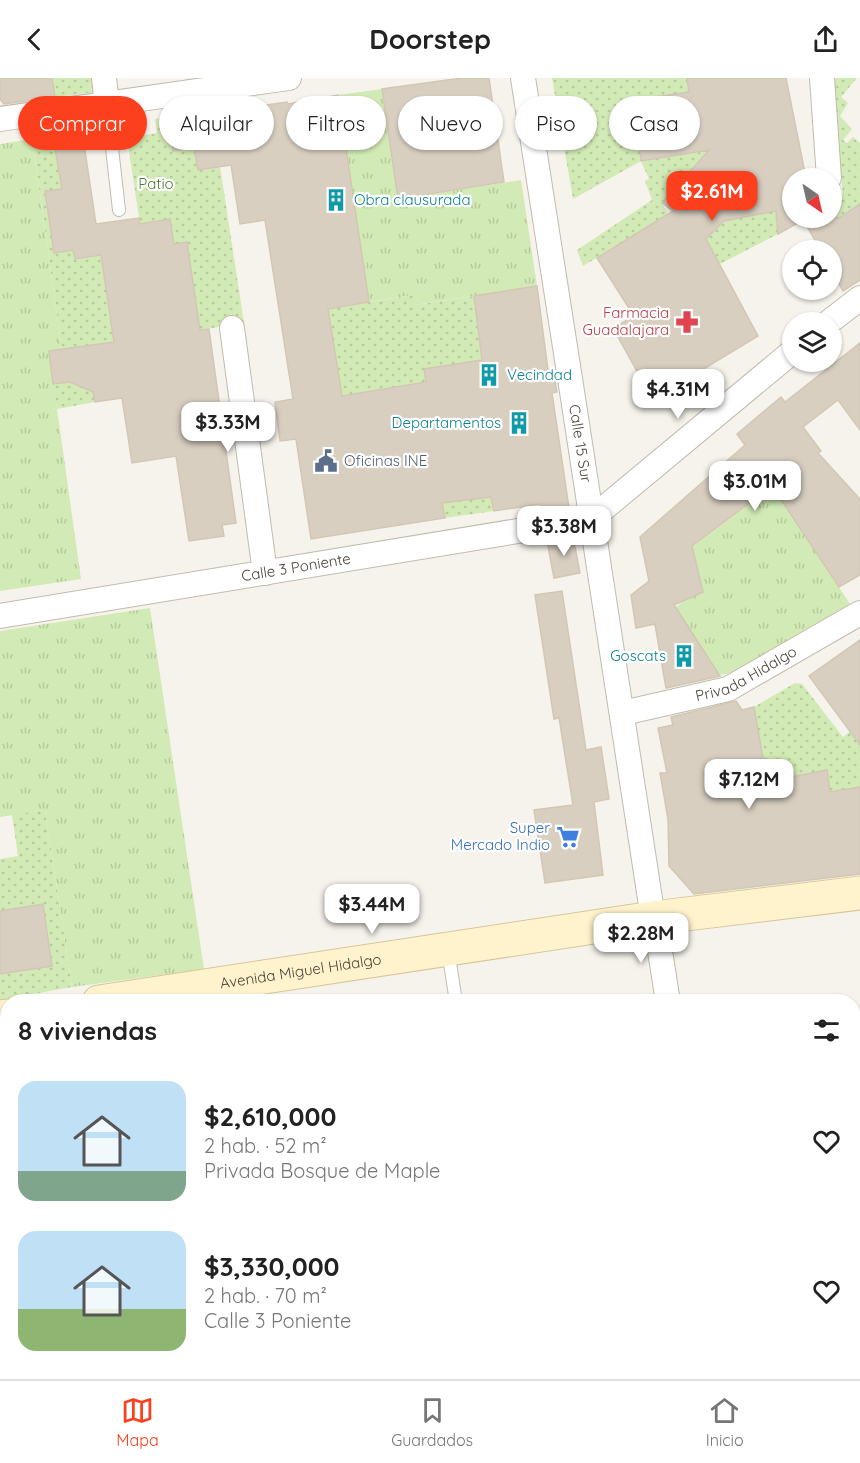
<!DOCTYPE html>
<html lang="es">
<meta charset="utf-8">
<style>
body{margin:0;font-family:Quicksand,sans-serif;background:#f2f2f2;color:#222;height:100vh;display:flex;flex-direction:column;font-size:22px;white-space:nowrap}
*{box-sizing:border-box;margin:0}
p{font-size:20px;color:#767676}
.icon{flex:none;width:33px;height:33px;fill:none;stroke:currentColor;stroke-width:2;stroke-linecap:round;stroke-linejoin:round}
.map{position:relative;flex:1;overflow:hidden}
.side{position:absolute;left:0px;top:916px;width:861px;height:386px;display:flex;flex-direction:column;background:#fff;border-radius:24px 24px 0 0;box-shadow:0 2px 4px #0004}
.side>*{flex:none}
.banner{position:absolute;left:18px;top:18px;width:825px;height:54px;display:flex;gap:12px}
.needle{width:39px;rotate:146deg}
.tools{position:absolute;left:782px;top:90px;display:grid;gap:12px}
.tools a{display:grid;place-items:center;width:60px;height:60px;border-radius:50%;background:#fff;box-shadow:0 2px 4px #0004;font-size:30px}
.price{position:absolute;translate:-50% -51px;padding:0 14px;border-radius:12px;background:#fff;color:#222;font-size:20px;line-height:39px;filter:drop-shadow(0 2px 3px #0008)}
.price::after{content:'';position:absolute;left:50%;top:36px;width:18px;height:14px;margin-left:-9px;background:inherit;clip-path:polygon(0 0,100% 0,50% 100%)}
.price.selected{background:#fc3f1d;color:#fff}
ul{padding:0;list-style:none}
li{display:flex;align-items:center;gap:18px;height:150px;padding:0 18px}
li span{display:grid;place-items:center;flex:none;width:168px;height:120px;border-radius:18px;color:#555}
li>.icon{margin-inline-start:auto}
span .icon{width:72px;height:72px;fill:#fffc;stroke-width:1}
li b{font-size:26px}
h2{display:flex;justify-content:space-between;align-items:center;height:72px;padding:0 18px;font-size:26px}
.chip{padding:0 21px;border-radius:27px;background:#fff;box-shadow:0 2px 4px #0004;font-size:21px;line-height:54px}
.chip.selected{background:#fc3f1d;color:#fff}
header{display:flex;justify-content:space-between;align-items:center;height:78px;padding:0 18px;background:#fff;font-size:27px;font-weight:800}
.tabs{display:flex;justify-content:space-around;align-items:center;height:84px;border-top:2px solid #e0e0e0;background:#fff;font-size:16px;color:#767676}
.tabs a{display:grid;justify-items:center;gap:3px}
.tabs .selected{color:#fc3f1d}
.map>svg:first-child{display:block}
.grass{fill:url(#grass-tufts)}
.garden{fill:url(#garden-dots);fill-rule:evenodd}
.building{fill:#d8cfc1;stroke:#d3c7b4;stroke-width:1.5}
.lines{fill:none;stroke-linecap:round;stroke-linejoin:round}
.lane-casing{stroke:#c2bbae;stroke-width:14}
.street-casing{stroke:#c2bbae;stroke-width:26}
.secondary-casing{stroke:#d6c79b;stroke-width:35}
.lane{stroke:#fff;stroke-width:12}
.street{stroke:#fff;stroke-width:24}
.secondary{stroke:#fff3cd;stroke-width:33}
.labels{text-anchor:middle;stroke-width:4.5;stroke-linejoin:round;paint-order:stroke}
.park-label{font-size:15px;fill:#4a7f2a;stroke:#fff}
.culture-label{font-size:15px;fill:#0d838f;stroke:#fff;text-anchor:start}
.health-label{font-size:15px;fill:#be3a42;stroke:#fff;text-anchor:end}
.street-label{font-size:15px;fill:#4b4439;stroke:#fff}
.service-label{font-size:15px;fill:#4e5e75;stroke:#fff;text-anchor:start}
.shop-label{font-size:15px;fill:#366cbe;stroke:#fff;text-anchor:end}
</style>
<header><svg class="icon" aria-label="back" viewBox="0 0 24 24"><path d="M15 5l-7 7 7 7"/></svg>Doorstep<svg class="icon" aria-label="share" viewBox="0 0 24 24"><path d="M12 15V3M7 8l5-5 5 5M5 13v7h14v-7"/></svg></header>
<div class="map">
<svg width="860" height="1301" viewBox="0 0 860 1301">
<defs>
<pattern id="grass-tufts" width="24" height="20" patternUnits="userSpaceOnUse" patternTransform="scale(1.5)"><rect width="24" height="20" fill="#d2eab5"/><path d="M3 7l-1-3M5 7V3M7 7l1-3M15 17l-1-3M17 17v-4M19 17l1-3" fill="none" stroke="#b6ca9c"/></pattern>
<pattern id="garden-dots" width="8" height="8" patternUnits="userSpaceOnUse" patternTransform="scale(1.5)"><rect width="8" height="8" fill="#d2eab5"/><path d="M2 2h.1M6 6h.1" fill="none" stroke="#b6ca9c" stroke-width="1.8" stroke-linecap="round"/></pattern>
</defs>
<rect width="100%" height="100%" fill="#f6f3ec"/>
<path class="grass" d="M382 11 399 121 521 102 537 208 414 227 412 217 369 224 338 17Z
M32 61 62 272 49 274 81 501 0 513V66Z
M773 408 850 526 746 593 719 597 657 558 654 546 685 522 703 514 698 493 691 494 688 472Z
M150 530 204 891 72 909 45 732 0 739V553Z"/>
<path class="garden" d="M52 0H101L103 13 55 19Z
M552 0H687L689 14 635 22 641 82 715 72 737 140 760 136 759 125 775 122 778 156 720 186 633 238 631 234 651 219 640 154 583 188 577 172 652 122 645 103 649 101 641 83 573 121ZM675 110 690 117 721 126 724 144 707 160 696 152 673 146 662 125Z
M831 0H857L841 19 848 25 840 38 852 51 843 62 847 65 853 59 860 65V126L812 157 802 143 807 140H831V124L843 116Z
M168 39 173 72 194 69 198 92 220 88 244 245 200 252 174 166 170 141 140 146 127 60 157 55 155 41Z
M55 63 62 111 45 114 54 175 73 172 75 181 101 177 112 252 155 246 114 264 62 272 33 67Z
M413 217 415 227 474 218 482 282 424 291 427 316 382 311 342 318 328 231Z
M70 304 92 308 95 324 57 331 53 306Z
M490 410 494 433 445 440 441 418Z
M795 605 802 606 843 659 860 646V709L830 714 827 692 767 704 754 629Z
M45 732 72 909 0 922V896L52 888 43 826 0 833V781L18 778 12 737Z"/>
<path class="building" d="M0 0H52L55 19 4 26 0 21Z
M462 0H489L504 104 398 121 382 11Z
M687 0H786L806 100H792V140H839L860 126V202L843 213 831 191V172H821L803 142 778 156 776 133 724 143 706 161 758 258 674 309 643 304 613 250 634 238 597 180 673 133 662 125 709 72 641 83 635 22 689 14Z
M338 17 369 224 328 231 342 318 426 304 424 291 482 282 474 218 537 208 548 292H553L557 314 552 315 569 430 542 435 540 426 494 433 491 419 442 425 445 440 311 461 296 361 280 363 275 324 293 321 265 142 240 146 231 87 198 92 194 69 173 73 167 36 212 28V33L251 27 252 29 287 24 288 26Z
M59 47 60 57 82 53 96 146 139 140 140 146 170 141 174 166 187 164 200 252 209 251 236 445 222 447 224 458 189 463 176 378 132 385 122 320 95 324 93 314 70 304 53 306 49 273 114 264 101 177 75 181 73 172 54 175 45 113 62 111 54 64 36 66 25 52Z
M860 265V352L838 322 803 349 821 373 818 375 860 421V497L839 509 772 408 692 468 703 514 674 527 720 598 666 610 655 546 636 550 631 517 649 503 640 459 745 367 737 356 781 319 785 324Z
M573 458 580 495 554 500 547 463Z
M562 513 586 672 601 669 609 721 594 724 603 797 545 805 534 732 573 727 559 640 554 641 535 517Z
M860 562V667L809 598Z
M736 623 742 632 754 629 767 704 827 692 830 714 860 709V796L694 816 669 788 668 741 660 695H667L658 650 673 647 671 639Z
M43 826 52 888 0 896V833Z"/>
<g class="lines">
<g class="lane-casing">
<path id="lane" d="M107 26 119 132
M448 872 456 924"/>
</g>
<g class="street-casing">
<g id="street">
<path d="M104 0 107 26"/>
<path id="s1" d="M523 0C566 280 612 560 653 840L657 854 668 924"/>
<path d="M822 0 829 100"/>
<path d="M0 41 289 0"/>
<path d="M829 244 860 220"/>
<path d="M232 250 265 495"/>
<path id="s2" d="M0 538 591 441 792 274"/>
<path id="s3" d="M623 635 728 611 860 535"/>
<path d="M236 903 240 924"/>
<path d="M854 1044 860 1043"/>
<path d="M854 1222 860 1221"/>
<path d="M719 1294 720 1301"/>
<path d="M323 1301 369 1294"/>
</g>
</g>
<g class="secondary-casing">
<g id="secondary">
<path id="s4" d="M99 924 653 840 860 815"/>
<path d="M0 939 8 938"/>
</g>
</g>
<use href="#lane" class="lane"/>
<use href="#street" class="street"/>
<use href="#secondary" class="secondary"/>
</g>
<defs>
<g id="building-bare" transform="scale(1.8)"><path d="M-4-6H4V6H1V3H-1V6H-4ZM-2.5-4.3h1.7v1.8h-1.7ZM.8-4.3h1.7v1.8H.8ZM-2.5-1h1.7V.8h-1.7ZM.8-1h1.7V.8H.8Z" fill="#0f9aa8" stroke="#fff" stroke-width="2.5" paint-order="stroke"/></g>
<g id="pharmacy-bare" transform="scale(1.8)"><path d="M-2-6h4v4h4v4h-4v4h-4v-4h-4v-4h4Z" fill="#e0444e" stroke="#fff" stroke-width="2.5" paint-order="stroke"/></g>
<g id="civic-bare" transform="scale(1.8)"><path d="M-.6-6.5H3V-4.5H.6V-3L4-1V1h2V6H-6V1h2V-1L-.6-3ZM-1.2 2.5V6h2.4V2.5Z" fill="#5c6f8a" stroke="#fff" stroke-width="2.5" paint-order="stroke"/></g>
<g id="supermarket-bare" transform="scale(1.8)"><path d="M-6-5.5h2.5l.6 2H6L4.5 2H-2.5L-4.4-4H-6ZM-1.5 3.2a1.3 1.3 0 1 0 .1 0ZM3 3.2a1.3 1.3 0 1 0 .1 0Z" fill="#3f7fe0" stroke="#fff" stroke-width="2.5" paint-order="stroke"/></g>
</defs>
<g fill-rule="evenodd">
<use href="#building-bare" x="336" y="122"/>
<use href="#pharmacy-bare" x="687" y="244"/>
<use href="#building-bare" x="489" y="297"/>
<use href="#building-bare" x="519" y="345"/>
<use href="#civic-bare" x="326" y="383"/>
<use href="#building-bare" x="684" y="578"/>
<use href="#supermarket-bare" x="568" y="759"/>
</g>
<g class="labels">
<g class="park-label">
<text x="156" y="111">Patio</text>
</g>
<g class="culture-label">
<text x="354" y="127">Obra clausurada</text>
<text x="507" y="302">Vecindad</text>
<text x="501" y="350" text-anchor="end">Departamentos</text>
<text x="666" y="583" text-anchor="end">Goscats</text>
</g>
<g class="health-label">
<text x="669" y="240">Farmacia<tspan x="669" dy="17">Guadalajara</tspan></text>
</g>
<g class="street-label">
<text dy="5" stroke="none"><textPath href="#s1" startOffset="370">Calle 15 Sur</textPath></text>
<text dy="5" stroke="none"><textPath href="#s2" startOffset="300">Calle 3 Poniente</textPath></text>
<text dy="5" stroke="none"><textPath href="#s3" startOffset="130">Privada Hidalgo</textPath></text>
<text dy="5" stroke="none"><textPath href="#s4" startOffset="204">Avenida Miguel Hidalgo</textPath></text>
</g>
<g class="service-label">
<text x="344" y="388">Oficinas INE</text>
</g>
<g class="shop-label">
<text x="550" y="755">Super<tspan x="550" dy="17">Mercado Indio</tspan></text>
</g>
</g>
</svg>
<div class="tools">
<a><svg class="needle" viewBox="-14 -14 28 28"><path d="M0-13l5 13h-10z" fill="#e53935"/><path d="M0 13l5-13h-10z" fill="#767676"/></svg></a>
<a><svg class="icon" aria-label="locate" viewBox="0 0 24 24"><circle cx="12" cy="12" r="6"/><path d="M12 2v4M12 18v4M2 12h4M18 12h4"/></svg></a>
<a><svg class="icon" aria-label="layers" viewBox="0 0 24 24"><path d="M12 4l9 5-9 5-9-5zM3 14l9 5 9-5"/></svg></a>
</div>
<b class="price selected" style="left:712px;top:144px">$2.61M</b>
<b class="price" style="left:678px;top:342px">$4.31M</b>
<b class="price" style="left:228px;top:375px">$3.33M</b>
<b class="price" style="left:755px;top:434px">$3.01M</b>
<b class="price" style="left:564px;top:479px">$3.38M</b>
<b class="price" style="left:749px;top:732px">$7.12M</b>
<b class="price" style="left:372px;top:857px">$3.44M</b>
<b class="price" style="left:641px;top:886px">$2.28M</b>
<div class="banner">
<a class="chip selected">Comprar</a>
<a class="chip">Alquilar</a>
<a class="chip">Filtros</a>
<a class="chip">Nuevo</a>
<a class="chip">Piso</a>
<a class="chip">Casa</a>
</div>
<section class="side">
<h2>8 viviendas<svg class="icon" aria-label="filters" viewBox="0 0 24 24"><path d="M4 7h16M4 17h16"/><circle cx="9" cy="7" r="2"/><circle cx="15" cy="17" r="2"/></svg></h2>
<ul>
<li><span style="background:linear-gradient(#bfe0f5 75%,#7fa58c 0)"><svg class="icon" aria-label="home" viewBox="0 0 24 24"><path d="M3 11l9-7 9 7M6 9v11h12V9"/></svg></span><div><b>$2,610,000</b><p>2 hab. · 52 m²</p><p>Privada Bosque de Maple</p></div><svg class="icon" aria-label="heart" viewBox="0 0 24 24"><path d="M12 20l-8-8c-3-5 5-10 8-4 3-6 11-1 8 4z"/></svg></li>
<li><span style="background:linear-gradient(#bfe0f5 65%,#8fb573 0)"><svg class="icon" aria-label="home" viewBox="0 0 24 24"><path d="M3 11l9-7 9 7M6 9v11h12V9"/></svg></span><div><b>$3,330,000</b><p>2 hab. · 70 m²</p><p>Calle 3 Poniente</p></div><svg class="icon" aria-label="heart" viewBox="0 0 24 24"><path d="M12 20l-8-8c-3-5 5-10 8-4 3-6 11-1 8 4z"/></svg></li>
</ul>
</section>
</div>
<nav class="tabs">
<a class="selected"><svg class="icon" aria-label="map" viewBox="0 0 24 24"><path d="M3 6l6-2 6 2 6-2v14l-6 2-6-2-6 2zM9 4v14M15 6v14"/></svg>Mapa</a>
<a><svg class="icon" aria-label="saved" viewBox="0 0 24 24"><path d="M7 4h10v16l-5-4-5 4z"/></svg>Guardados</a>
<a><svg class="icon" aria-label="home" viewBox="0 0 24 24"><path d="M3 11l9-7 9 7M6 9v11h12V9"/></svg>Inicio</a>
</nav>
